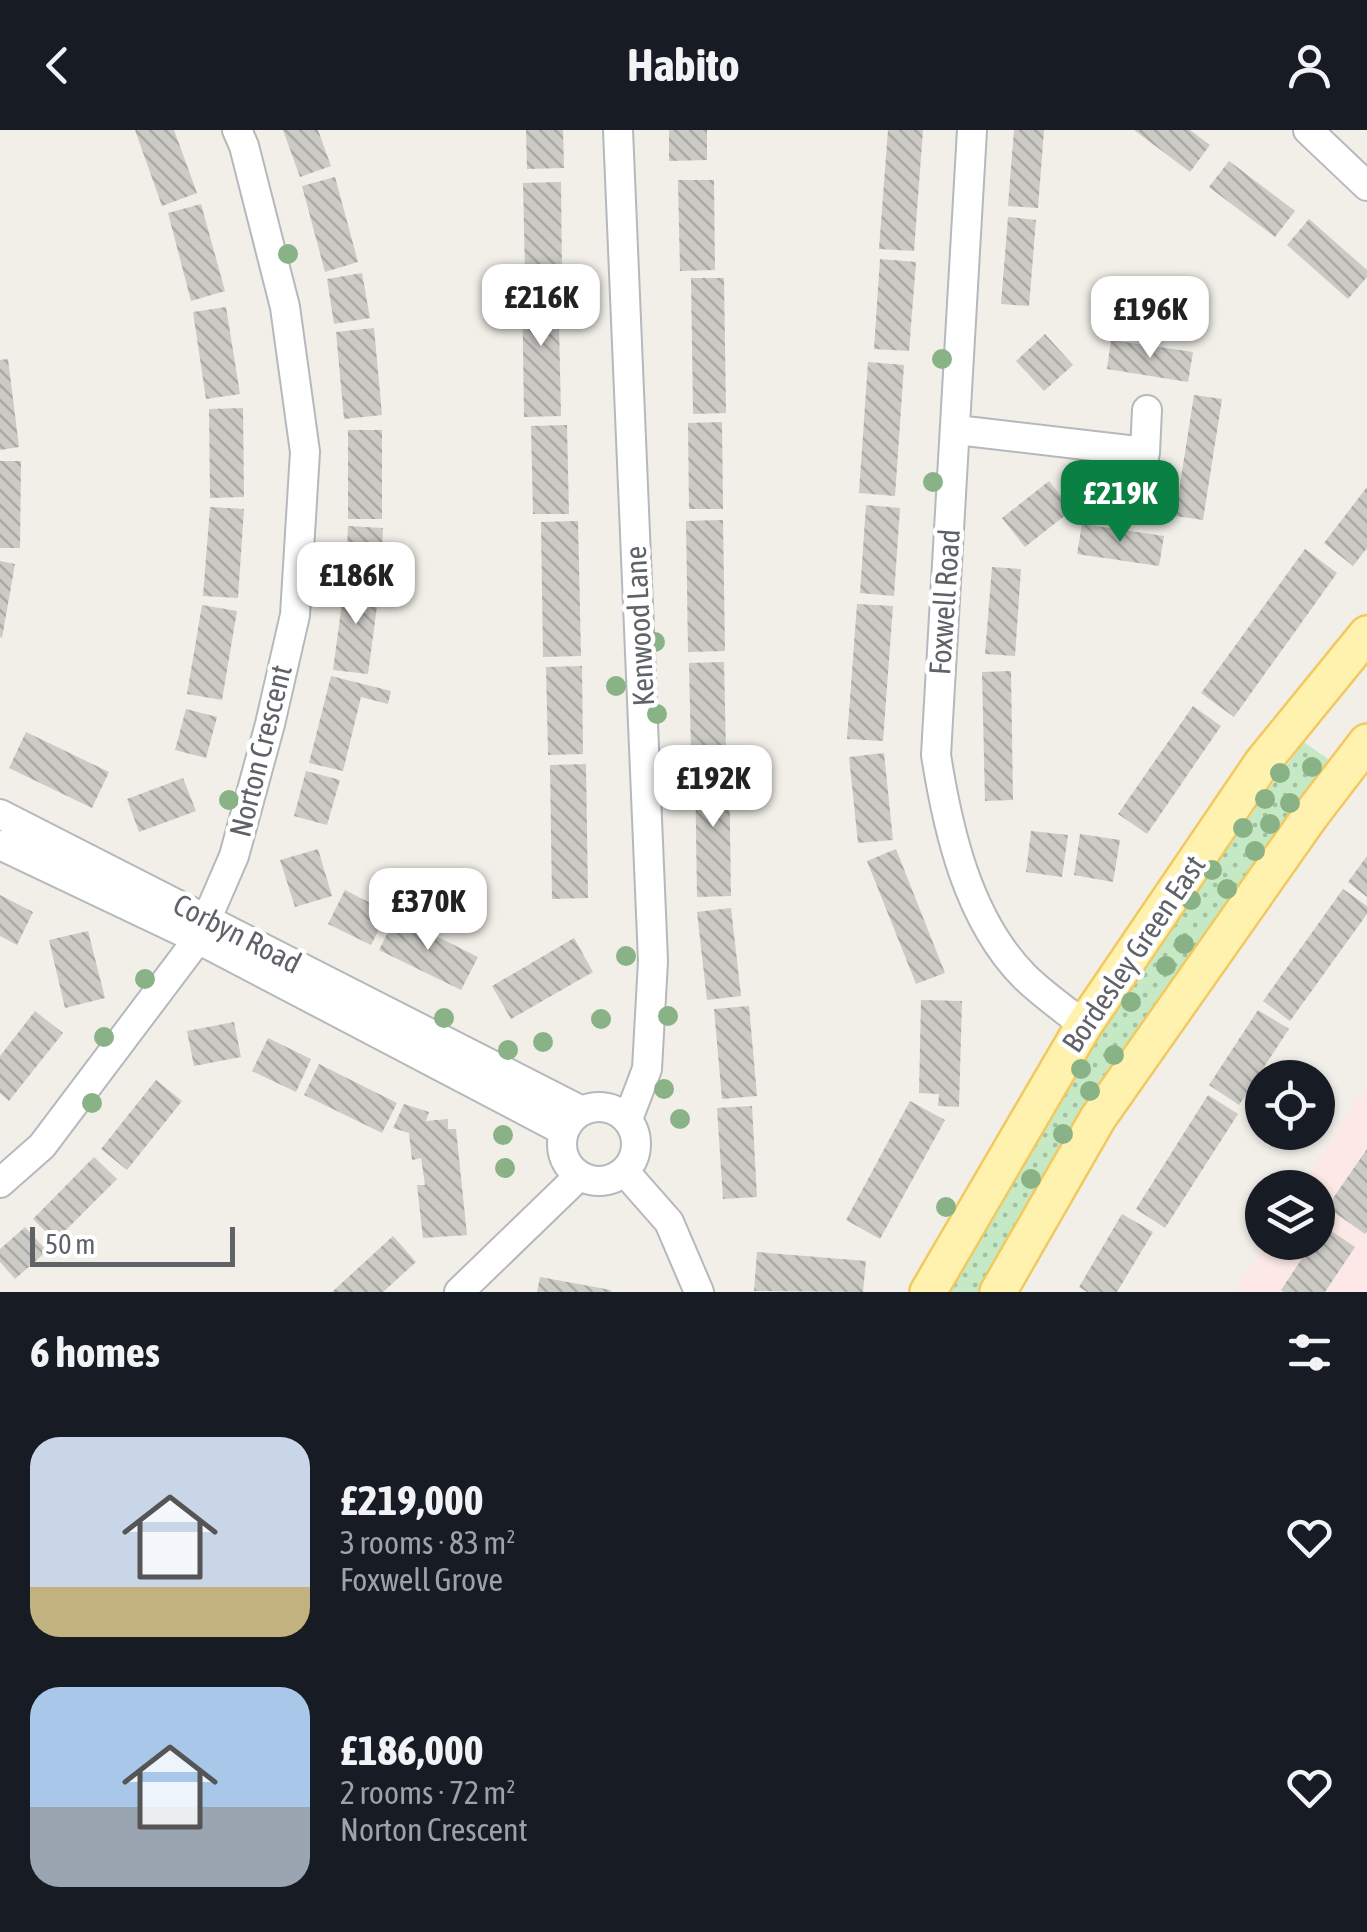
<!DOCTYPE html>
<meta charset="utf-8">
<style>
body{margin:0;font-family:"Asap Condensed",sans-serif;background:#20242c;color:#f1f3f6;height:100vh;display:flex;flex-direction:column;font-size:38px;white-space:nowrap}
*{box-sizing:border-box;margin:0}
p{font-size:32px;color:#9ea1a6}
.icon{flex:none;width:55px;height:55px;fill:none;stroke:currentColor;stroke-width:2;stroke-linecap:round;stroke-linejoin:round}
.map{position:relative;height:1162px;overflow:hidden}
.drawer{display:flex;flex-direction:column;background:#171b24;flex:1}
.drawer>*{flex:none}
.tools{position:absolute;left:1245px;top:930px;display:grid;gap:20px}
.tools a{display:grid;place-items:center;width:90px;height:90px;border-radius:50%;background:#171b24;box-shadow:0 2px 8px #0004;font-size:50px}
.scale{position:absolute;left:30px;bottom:25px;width:205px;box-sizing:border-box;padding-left:10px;border:5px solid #5f6368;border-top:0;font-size:28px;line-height:35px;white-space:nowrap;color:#5f6368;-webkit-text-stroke:8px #fff;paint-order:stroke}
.price{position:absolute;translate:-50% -85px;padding:0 22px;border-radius:20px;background:#fff;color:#222;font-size:32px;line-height:65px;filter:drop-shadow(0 2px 5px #0008)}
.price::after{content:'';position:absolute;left:50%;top:60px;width:30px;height:22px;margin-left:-15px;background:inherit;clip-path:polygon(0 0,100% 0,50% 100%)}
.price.active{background:#0b8043;color:#fff}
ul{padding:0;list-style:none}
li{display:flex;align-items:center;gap:30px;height:250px;padding:0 30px}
li span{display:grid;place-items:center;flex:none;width:280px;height:200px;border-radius:30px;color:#555}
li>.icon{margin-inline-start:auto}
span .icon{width:120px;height:120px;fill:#fffc;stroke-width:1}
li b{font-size:42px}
h2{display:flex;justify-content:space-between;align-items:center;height:120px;padding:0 30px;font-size:42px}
header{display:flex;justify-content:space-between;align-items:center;height:130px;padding:0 30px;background:#171b24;font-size:45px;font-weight:700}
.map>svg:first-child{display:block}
.medical{fill:#fce8e6}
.grass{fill:url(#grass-dots)}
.building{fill:url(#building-back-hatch)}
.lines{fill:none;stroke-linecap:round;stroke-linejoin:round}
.minor-casing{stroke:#b5b8bc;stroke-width:32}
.major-casing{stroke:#f2c960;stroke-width:40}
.minor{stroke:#fff;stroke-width:28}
.major{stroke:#fff2af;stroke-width:35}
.tree{fill:#89b387}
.labels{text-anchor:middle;stroke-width:9;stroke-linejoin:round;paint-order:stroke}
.street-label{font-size:30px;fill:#5f6368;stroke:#fff}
</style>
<header><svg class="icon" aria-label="back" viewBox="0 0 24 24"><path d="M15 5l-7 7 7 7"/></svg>Habito<svg class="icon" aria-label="person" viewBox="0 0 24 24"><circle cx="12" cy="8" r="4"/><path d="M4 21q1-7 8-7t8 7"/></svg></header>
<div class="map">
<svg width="1367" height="1162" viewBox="0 0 1367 1162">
<defs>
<pattern id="grass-dots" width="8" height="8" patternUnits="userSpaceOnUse" patternTransform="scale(2.5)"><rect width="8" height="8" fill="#c5e8c5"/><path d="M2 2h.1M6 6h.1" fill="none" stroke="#a3c0a4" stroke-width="1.8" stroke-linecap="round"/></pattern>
<pattern id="building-back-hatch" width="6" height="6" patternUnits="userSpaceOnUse" patternTransform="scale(2.5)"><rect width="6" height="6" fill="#cccac5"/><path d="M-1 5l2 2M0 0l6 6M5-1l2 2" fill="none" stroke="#a9a8a4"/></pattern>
</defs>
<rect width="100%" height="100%" fill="#f1efe8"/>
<path class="medical" d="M1367 955V1162H1235L1266 1113 1318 1112V1058L1300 1057Z"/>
<path class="grass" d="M1304 612 1329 630 1110 947 979 1162H945L1017 1033 1189 766Z"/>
<path class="building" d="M135 0H174L197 63 162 76Z
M283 0H318L331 36 300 47Z
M526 0H563L564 38 527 39Z
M669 0H707V30L669 31Z
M888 0H923L914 121 879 119Z
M1014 0H1044L1038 78 1008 76Z
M1134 0H1190L1210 15 1190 42Z
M1229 31 1295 81 1275 107 1209 57Z
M335 47 358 132 325 142 302 56Z
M678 50H714L715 140 680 141Z
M561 52 562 142 525 143 523 53Z
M201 74 225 161 191 171 168 83Z
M1008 87 1036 90 1029 176 1001 174Z
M1309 89 1367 140V147L1348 169 1287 115Z
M880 129 916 132 909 221 874 219Z
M362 143 370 188 334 194 327 149Z
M691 148H724L726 283 693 284Z
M558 151 561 286 524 287 522 152Z
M226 177 240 264 206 269 193 182Z
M374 198 382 285 344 289 336 202Z
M1045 204 1073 235 1044 261 1016 231Z
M1111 210 1193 222 1188 252 1107 239Z
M8 229 19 317 0 320V230Z
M868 232 904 235 895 366 859 363Z
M1194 265 1222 269 1203 390 1175 386Z
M243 278 244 367 210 368 209 279Z
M722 292 723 379H689L688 293Z
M567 295 569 384H533L531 296Z
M348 300H382V389H348Z
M0 331H21L20 418H0Z
M1049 351 1072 380 1025 417 1002 388Z
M1367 357V418L1353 436 1324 413Z
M866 375 900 378 894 466 860 463Z
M210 377 244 379 238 468 203 466Z
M723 390 725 521 688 522 686 391Z
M578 391 581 526 543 527 541 392Z
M1082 394 1164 406 1159 436 1077 424Z
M348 396 383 398 381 443 346 442Z
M1305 419 1337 443 1234 587 1201 563Z
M0 431 15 434 2 508 0 507Z
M992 437 1021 439 1015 526 985 524Z
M345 450 380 454 368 544 333 540Z
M857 474 893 476 883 611 847 609Z
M202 475 237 481 222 570 187 564Z
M724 532 726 623 691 624 689 533Z
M582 536 583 624 548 625 546 537Z
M1011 541 1013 670 985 671 982 542Z
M331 546 391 561 388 574 361 567 343 641 309 633Z
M1193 576 1221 596 1147 704 1118 684Z
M186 579 217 587 206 628 175 620Z
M26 602 109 642 92 678 9 638Z
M884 623 893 710 858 713 849 627Z
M729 633 731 766 697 767 695 634Z
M586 634 588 768 552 769 550 635Z
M306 641 340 650 327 695 294 686Z
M183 648 196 681 139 702 127 669Z
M1031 701 1068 705 1062 747 1026 742Z
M1080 704 1120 710 1113 752 1074 745Z
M318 719 332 766 295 777 280 730Z
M896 719 945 843 916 854 867 731Z
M1367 726V767L1348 752Z
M1343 759 1367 776V784L1290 891 1263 871Z
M345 760 388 782 371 815 328 794Z
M0 765 33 782 17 815 0 806Z
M731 778 741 866 707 870 697 782Z
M396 786 478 827 461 860 379 820Z
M88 801 105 868 65 878 49 810Z
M574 808 593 842 511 889 492 856Z
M921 870 962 871 959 977 938 976 939 964 919 963Z
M749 876 757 966 722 969 714 879Z
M1258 880 1289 899 1239 975 1209 955Z
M35 881 63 903 9 971 0 963V926Z
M234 892 241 927 194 936 187 901Z
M268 908 311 929 296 962 252 941Z
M319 934 397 973 382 1003 304 965Z
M156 950 182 971 127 1040 101 1019Z
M1208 965 1238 984 1165 1098 1136 1079Z
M910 971 945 990 880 1109 846 1090Z
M404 974 429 982 426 991 448 989V999H456L467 1105 423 1108 417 1055H425L421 1028 412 1030 409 1003 393 998Z
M752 976 757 1067 723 1069 717 978Z
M1367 1019V1102L1365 1104 1327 1077Z
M94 1027 117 1049 55 1111 33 1089Z
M1122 1084 1153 1102 1117 1162H1087L1079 1157Z
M1324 1096 1355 1117 1325 1162H1284L1281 1160 1313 1112H1318V1105Z
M25 1097 47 1121 15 1149 0 1132V1119Z
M393 1106 416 1132 383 1162H332Z
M757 1122 866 1131 863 1162 754 1161Z
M540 1147 611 1160V1162H537Z"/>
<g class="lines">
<g class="minor-casing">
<path id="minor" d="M618 0 653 831 647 939 628 989
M972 0 936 625C948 701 968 789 1024 846 1042 864 1064 879 1084 895
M1308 0 1367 56
M957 300 1145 322
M1137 369 1145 322 1147 280
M0 684 580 980
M0 715 198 809 562 1000
M562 1014a37 37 0 1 1 74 0a37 37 0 1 1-74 0Z
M625 1042 669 1092 699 1162
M0 1053 42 1016 198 809 234 726 270 594 295 485 305 322 285 177 244 16 237 0
M459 1162 578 1047"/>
</g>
<g class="major-casing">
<path id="major" d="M928 1162 1084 895 1262 633 1367 504
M998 1162 1098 988 1311 685 1367 612"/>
</g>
<use href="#minor" class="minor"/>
<use href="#major" class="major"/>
</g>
<g class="tree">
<circle cx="288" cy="124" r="10"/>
<circle cx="942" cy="229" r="10"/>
<circle cx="933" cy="352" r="10"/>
<circle cx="655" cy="512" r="10"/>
<circle cx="616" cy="556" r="10"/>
<circle cx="657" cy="584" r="10"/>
<circle cx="1312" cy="637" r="10"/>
<circle cx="1280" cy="643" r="10"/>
<circle cx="1265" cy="669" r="10"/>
<circle cx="229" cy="670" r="10"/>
<circle cx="1290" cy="673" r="10"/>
<circle cx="1270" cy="694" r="10"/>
<circle cx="1243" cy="698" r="10"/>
<circle cx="1255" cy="721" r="10"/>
<circle cx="1212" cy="740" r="10"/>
<circle cx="1227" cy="759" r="10"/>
<circle cx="1191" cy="770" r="10"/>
<circle cx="1184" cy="814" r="10"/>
<circle cx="626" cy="826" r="10"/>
<circle cx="1166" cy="836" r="10"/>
<circle cx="145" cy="849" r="10"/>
<circle cx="1131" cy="872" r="10"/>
<circle cx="668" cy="886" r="10"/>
<circle cx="444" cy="888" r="10"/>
<circle cx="601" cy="889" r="10"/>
<circle cx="104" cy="907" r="10"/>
<circle cx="543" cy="912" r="10"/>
<circle cx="508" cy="920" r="10"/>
<circle cx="1114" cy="925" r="10"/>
<circle cx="1081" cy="939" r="10"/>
<circle cx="664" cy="959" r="10"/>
<circle cx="1090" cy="961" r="10"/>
<circle cx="92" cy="973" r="10"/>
<circle cx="680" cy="989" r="10"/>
<circle cx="1063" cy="1004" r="10"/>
<circle cx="503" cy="1005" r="10"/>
<circle cx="505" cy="1038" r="10"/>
<circle cx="1031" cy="1049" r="10"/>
<circle cx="946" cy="1077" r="10"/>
</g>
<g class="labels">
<g class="street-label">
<text transform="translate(945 472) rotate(-86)" y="10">Foxwell Road</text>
<text transform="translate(640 496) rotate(-93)" y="10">Kenwood Lane</text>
<text transform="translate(261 621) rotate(-76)" y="10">Norton Crescent</text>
<text transform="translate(237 804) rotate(27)" y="10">Corbyn Road</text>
<text transform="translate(1134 824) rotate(-56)" y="10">Bordesley Green East</text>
</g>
</g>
</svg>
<div class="tools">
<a><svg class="icon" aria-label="locate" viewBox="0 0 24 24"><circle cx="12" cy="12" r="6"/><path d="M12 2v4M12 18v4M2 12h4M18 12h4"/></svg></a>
<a><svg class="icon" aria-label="layers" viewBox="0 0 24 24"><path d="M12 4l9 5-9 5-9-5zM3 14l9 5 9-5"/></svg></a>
</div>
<div class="scale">50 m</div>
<b class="price" style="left:541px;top:219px">£216K</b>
<b class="price" style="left:1150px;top:231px">£196K</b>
<b class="price active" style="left:1120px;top:415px">£219K</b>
<b class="price" style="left:356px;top:497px">£186K</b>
<b class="price" style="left:713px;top:700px">£192K</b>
<b class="price" style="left:428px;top:823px">£370K</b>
</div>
<section class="drawer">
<h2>6 homes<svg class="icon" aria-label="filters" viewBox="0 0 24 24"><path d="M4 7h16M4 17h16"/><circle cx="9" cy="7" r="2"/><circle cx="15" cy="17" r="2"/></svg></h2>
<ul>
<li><span style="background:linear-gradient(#c9d6e8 75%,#c2b280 0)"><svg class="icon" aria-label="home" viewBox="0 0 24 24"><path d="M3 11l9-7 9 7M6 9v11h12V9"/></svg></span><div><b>£219,000</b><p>3 rooms · 83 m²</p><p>Foxwell Grove</p></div><svg class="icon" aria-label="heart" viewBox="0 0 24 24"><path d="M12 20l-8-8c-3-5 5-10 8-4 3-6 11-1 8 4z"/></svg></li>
<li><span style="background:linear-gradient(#a9c7e8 60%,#9aa5b1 0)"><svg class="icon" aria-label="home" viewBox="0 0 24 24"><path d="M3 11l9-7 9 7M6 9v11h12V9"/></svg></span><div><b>£186,000</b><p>2 rooms · 72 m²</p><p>Norton Crescent</p></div><svg class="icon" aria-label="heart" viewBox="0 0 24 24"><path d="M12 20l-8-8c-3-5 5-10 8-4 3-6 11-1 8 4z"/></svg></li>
</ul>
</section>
